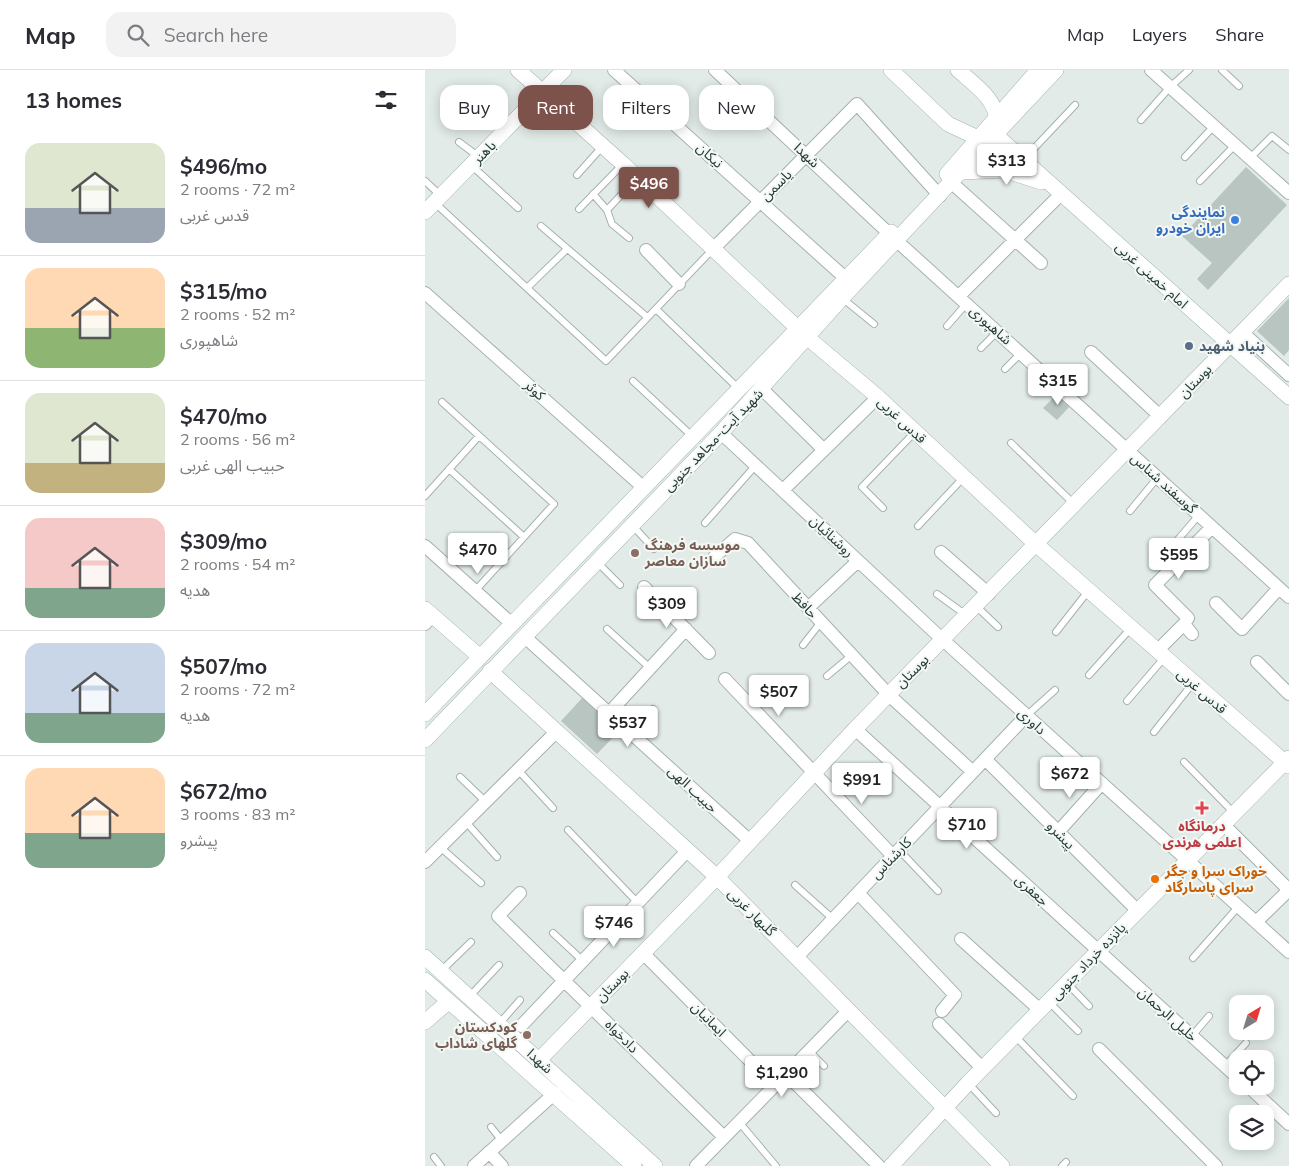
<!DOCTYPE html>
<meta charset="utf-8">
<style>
body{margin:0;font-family:Mulish,"Noto Sans Arabic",sans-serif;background:#f2f2f3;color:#2b2b33;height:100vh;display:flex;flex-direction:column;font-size:19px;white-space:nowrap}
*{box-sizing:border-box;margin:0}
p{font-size:16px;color:#7c7c81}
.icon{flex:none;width:28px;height:28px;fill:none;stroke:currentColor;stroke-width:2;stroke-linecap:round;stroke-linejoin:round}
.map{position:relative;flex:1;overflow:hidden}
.drawer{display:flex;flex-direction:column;background:#fff;width:425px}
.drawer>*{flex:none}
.hud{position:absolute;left:15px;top:15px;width:475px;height:45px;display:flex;gap:10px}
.needle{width:32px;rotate:38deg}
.buttons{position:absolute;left:804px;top:925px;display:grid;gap:10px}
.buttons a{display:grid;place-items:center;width:45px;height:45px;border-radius:10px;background:#fff;box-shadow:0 2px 12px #0003;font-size:25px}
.price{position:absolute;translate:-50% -42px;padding:0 11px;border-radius:5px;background:#fff;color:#222;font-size:16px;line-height:32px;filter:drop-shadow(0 1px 2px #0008)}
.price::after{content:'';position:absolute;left:50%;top:30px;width:15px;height:11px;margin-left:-8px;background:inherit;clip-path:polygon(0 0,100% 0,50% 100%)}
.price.current{background:#7d524b;color:#fff}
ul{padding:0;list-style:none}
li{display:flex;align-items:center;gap:15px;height:125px;padding:0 25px}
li+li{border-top:1px solid #e1e1e2}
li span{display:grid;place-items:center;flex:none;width:140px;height:100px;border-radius:15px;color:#555}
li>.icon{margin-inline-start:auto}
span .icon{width:60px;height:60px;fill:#fffc;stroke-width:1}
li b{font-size:21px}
h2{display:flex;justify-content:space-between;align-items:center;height:60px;padding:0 25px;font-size:21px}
.tag{padding:0 18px;border-radius:15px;background:#fff;box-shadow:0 2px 12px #0003;font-size:18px;line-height:45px}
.tag.current{background:#7d524b;color:#fff}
header{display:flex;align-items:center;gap:30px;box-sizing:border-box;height:70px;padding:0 25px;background:#fff;border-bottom:1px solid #e1e1e2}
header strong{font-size:24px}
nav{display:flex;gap:28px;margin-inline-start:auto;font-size:18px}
.search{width:350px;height:45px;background:#f2f2f3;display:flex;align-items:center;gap:12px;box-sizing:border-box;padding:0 18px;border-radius:15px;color:#7c7c81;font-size:19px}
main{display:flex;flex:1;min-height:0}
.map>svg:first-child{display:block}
.building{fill:#b8c5c0}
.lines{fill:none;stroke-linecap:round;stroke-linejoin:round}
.service-casing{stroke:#a5b2ad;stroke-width:8}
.minor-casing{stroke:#a5b2ad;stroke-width:14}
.tertiary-casing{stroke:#a5b2ad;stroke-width:16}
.secondary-casing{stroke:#a2b5ae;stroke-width:16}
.service{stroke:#fff;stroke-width:6}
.minor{stroke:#fff;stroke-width:12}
.tertiary{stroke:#fff;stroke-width:15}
.secondary{stroke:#fff;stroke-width:15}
.shop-dot{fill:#3f7fe0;stroke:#f3f8f5;stroke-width:2}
.service-dot{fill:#5c6f8a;stroke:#f3f8f5;stroke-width:2}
.education-dot{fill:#8d6e63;stroke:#f3f8f5;stroke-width:2}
.health-dot{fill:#e0444e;stroke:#f3f8f5;stroke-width:2}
.food-dot{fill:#e8710a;stroke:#f3f8f5;stroke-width:2}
.labels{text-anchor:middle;stroke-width:4;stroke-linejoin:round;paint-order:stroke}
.street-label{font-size:14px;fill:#243a33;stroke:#f3f8f5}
.shop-label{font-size:14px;font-weight:bold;fill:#366cbe;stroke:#f3f8f5;text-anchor:end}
.service-label{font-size:14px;font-weight:bold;fill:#4e5e75;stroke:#f3f8f5;text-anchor:start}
.education-label{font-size:14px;font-weight:bold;fill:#785e54;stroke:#f3f8f5;text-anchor:start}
.health-label{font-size:14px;font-weight:bold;fill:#be3a42;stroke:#f3f8f5}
.food-label{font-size:14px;font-weight:bold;fill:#c56008;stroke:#f3f8f5;text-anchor:start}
</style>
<header>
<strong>Map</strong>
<div class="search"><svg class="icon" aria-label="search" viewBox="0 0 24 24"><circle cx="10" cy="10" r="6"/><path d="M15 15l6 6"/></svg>Search here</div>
<nav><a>Map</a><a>Layers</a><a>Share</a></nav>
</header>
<main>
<section class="drawer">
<h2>13 homes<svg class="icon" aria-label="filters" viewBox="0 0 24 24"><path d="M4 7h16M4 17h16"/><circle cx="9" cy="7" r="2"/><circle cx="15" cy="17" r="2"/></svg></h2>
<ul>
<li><span style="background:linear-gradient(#dfe7d0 65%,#9aa5b1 0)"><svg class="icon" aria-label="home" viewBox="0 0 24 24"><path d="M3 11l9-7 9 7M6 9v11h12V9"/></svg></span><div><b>$496/mo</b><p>2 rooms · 72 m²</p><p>قدس غربی</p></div></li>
<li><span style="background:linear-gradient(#ffd9b3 60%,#8fb573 0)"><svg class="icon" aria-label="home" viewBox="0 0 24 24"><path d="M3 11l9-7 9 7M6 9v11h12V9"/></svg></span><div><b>$315/mo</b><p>2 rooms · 52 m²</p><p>شاهپوری</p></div></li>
<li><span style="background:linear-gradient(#dfe7d0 70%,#c2b280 0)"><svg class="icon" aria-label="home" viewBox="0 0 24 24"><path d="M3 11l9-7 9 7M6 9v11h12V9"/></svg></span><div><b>$470/mo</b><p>2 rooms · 56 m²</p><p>حبیب الهی غربی</p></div></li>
<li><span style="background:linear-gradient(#f6c9c9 70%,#7fa58c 0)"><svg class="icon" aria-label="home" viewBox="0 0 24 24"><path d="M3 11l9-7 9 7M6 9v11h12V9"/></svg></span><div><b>$309/mo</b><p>2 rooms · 54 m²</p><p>هدیه</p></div></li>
<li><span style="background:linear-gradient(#c9d6e8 70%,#7fa58c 0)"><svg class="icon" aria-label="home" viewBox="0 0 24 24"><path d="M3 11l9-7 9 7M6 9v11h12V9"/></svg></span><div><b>$507/mo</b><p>2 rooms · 72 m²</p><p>هدیه</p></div></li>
<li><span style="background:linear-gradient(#ffd9b3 65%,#7fa58c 0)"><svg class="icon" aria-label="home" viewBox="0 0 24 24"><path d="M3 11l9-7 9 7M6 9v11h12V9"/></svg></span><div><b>$672/mo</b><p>3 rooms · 83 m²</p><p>پیشرو</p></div></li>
</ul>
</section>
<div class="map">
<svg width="864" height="1096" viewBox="0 0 864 1096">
<rect width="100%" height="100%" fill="#e2ebe7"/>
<path class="building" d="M821 97 862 135 783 220 772 209 787 193 757 166Z
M864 228V280L859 286 832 261Z
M634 322 647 334 632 350 618 338Z
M159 626 195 660 172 684 136 651Z"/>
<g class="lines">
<g class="service-casing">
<path id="service" d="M797 0 814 16
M716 50 745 17 764 0
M34 72 54 87
M760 87 789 56
M825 88 847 66 864 80
M599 89 650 35
M46 95 93 138
M152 105 177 77
M0 111 15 125
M775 111 810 75
M168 124 182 140 187 154 204 168
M10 133 181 291 288 179
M154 139 197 95
M182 140 212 108
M116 156 222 247
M102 218 142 179
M417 228 449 254
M231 239 314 319
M522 256 542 233
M556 278 573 261
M580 299 596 283
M208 311 267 366
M17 332 129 434 50 521
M586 373 649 434
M24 399 99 467
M0 426 54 366
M458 438 437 417 490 362
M705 441 733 407
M280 453 331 395
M208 456 229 479
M493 456 538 408
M744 480 774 445
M172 492 195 515
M512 524 541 545
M551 536 573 557
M182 559 225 598
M631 562 664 520
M378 575 396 552
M664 605 706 558
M402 606 427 585
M702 631 739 588
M601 646 630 620
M205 661 228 639
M729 662 768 613
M759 692 809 743
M93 700 128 738
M35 707 61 732
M41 752 72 787
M143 760 213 833
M15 777 56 813
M474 780 513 821
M370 815 408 849
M128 863 158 891
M768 888 814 836
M16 901 46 872
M642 913 664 936
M44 927 74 895
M624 932 653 961
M74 954 95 930
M590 966 648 1026
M767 966 784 946
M384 981 399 996
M800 996 821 973
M543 1013 571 1043
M314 1052 351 1096
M66 1057 77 1071
M9 1087 16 1096
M637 1096 641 1092"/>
</g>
<g class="minor-casing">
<path id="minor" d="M189 0 427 214
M290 0 472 171 864 527
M726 0 864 123
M527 113 616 193
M289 178 432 34 515 126
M221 180 254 214
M0 223 219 418
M534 226 636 124
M817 262 864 305
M666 282 736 347
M337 319 399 380
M296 363 518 570 864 882
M358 420 453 327
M0 476 87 554
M516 482 564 524
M290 486 310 469 323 473 464 625 548 702
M219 517 284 583
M791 533 817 559 854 518
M383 538 433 491
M0 554 7 546
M767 564 759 554 763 548 730 515 787 457
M100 567 324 770
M732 581 759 554
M832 592 864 624
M300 609 468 786
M185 642 261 559
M430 659 812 1007
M560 689 713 841
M799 755 864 820
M633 762 677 713
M0 792 131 662
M95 823 73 846 299 1067
M433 823 530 925 517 941
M831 852 864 820
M536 869 615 940
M218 883 350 1016
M372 887 601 646
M514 954 557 998
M96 956 262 781
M674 979 791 1096
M361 1004 454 1096
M823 1016 864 1054
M64 1082 77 1096
M49 1096 130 1023
M271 1096 424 940"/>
</g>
<g class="tertiary-casing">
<path id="tertiary" d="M93 0 198 94 383 268 453 327 612 475 864 696
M0 142 139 0
M0 539 55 587
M65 601 292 807 577 1096
M0 952 23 932
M114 990 292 807 430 659 864 214
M466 1096 543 1013 864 688"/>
</g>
<g class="secondary-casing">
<path id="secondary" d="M466 0 523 54 553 68 572 66 864 327
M533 0C550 15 573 30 572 54
M537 102 579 100 616 112
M522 104 613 0
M0 644 466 162
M0 670 296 363 417 228 631 0
M0 887 230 1096
M0 910 209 1096"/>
</g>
<use href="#service" class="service"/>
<use href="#minor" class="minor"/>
<use href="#tertiary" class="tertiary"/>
<use href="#secondary" class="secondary"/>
</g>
<circle class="shop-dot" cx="810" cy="150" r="5"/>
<circle class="service-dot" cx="764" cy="276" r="5"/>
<g class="education-dot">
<circle cx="210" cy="483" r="5"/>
<circle cx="102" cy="965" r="5"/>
</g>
<path class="health-dot" d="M774.5 730.5h5v5h5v5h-5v5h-5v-5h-5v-5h5z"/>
<circle class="food-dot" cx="730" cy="809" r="5"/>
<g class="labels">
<g class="street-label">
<text transform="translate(59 82) rotate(-45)" y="5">باهنر</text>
<text transform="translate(285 85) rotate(42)" y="5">نیکان</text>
<text transform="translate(382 85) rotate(43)" y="5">شهدا</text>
<text transform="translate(351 115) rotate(-45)" y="5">یاسمن</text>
<text transform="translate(727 205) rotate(42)" y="5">امام خمینی غربی</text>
<text transform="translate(566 255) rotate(42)" y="5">شاهپوری</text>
<text transform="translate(770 311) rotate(-46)" y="5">بوستان</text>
<text transform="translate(110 320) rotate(42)" y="5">کوثر</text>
<text transform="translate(477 350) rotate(43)" y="5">قدس غربی</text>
<text transform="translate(288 370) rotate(-46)" y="5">شهید آیت-مجاهد جنوبی</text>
<text transform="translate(739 413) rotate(42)" y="5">گوسفند شناس</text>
<text transform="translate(407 466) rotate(43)" y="5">روشنائیان</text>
<text transform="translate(380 535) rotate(47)" y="5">حافظ</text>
<text transform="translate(487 601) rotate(-45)" y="5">بوستان</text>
<text transform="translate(777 621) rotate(41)" y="5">قدس غربی</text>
<text transform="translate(607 651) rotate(42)" y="5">داوری</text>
<text transform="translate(268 719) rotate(43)" y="5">حبیب الهی</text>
<text transform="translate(636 765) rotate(45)" y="5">پیشرو</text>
<text transform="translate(466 788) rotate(-46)" y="5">کارشناس</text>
<text transform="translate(607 820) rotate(42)" y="5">جعفری</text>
<text transform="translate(327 842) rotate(45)" y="5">گلبهار غربی</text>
<text transform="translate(663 891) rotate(-46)" y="5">پانزده خرداد جنوبی</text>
<text transform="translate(187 915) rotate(-46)" y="5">بوستان</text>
<text transform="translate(743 944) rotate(42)" y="5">خلیل الرحمان</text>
<text transform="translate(284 949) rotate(45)" y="5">ایمانیان</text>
<text transform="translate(197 966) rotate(45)" y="5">دادخواه</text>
<text transform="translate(115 991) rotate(42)" y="5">شهدا</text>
</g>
<g class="shop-label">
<text x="800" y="147">نمایندگی<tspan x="800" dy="16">ایران خودرو</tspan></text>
</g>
<g class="service-label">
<text x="774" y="281">بنیاد شهید</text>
</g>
<g class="education-label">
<text x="220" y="480">موسسه فرهنگ<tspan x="220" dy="16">سازان معاصر</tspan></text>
<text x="92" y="962" text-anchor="end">کودکستان<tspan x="92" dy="16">گلهای شاداب</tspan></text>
</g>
<g class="health-label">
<text x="777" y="761">درمانگاه<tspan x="777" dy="16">اعلمی هرندی</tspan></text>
</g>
<g class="food-label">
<text x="740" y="806">خوراک سرا و جگر<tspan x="740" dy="16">سرای پاسارگاد</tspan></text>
</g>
</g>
</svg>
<div class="buttons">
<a><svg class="needle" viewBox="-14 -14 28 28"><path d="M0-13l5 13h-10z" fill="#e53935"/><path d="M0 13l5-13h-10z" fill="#7c7c81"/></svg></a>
<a><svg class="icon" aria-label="locate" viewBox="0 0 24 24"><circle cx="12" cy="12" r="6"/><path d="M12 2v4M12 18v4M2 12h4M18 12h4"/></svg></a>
<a><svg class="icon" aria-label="layers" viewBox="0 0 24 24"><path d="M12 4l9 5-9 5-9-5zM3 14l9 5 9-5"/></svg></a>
</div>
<b class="price" style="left:582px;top:116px">$313</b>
<b class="price current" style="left:224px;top:139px">$496</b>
<b class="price" style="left:633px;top:336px">$315</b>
<b class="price" style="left:53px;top:505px">$470</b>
<b class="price" style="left:754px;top:510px">$595</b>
<b class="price" style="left:242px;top:559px">$309</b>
<b class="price" style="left:354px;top:647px">$507</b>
<b class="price" style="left:203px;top:678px">$537</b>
<b class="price" style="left:645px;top:729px">$672</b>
<b class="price" style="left:437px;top:735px">$991</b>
<b class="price" style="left:542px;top:780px">$710</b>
<b class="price" style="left:189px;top:878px">$746</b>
<b class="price" style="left:357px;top:1028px">$1,290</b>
<div class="hud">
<a class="tag">Buy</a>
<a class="tag current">Rent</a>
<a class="tag">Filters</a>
<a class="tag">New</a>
</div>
</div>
</main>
